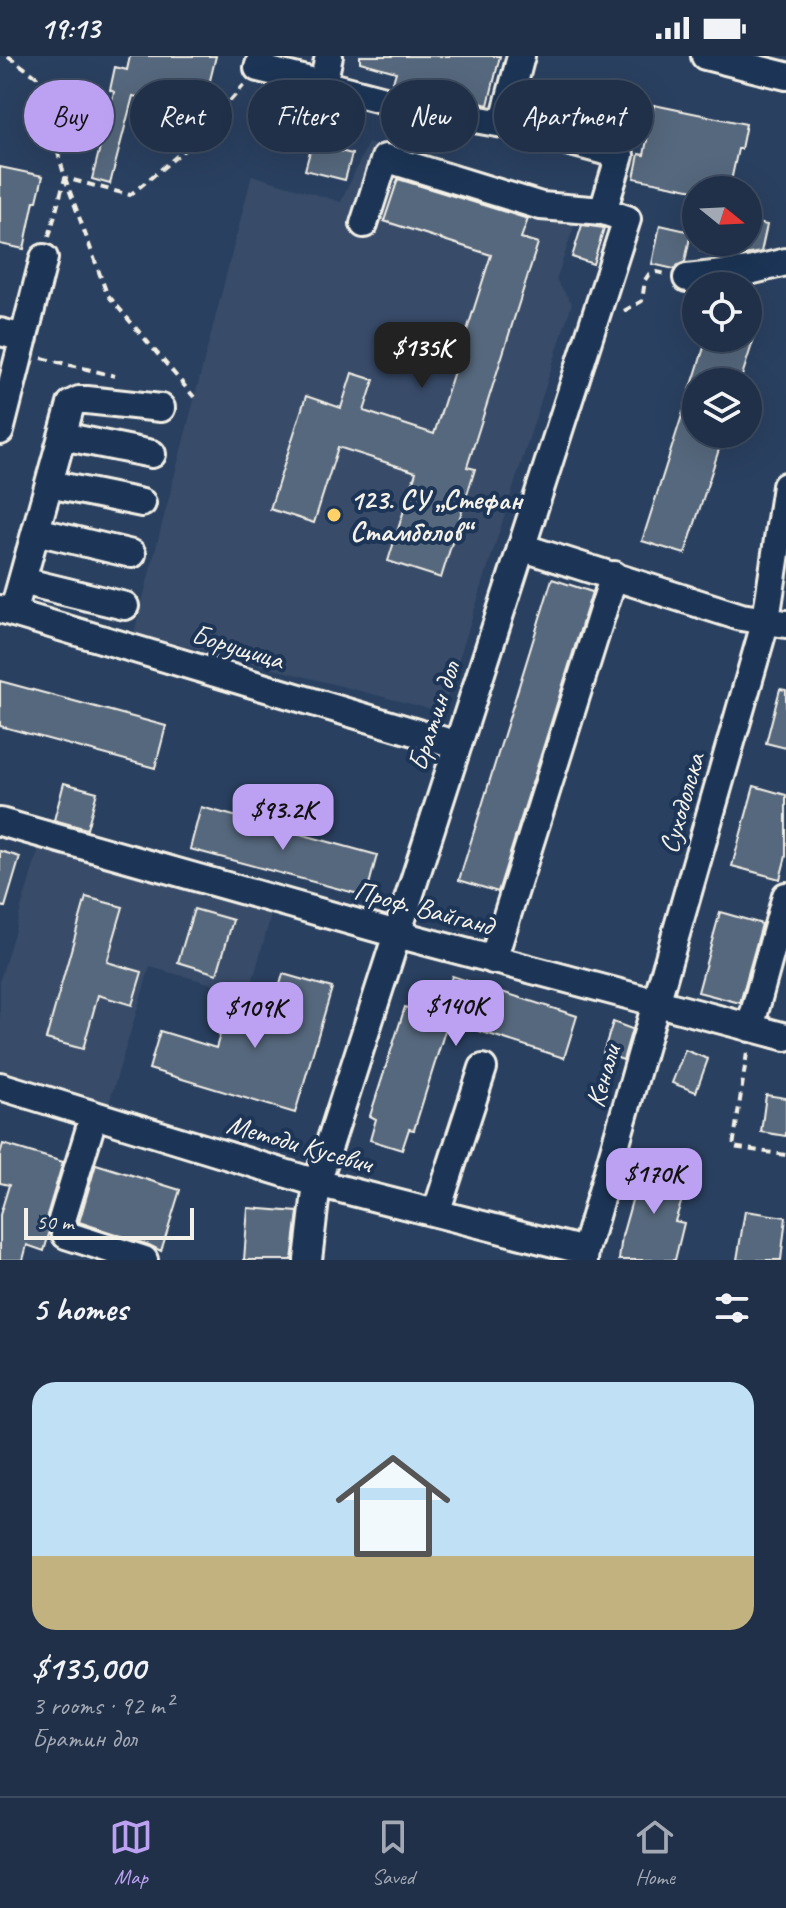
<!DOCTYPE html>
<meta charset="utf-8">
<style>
body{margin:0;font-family:Caveat,sans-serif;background:#2d3c52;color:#f1f3f6;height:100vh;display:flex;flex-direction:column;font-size:30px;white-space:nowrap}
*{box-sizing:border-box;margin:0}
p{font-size:26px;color:#a2a9b4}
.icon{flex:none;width:44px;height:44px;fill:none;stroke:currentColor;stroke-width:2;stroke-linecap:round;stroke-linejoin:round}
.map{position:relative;height:1204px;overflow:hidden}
.side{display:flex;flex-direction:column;background:#203048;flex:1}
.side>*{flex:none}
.hud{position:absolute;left:24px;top:24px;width:738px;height:72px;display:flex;gap:16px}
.needle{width:52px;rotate:108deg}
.tools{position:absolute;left:682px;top:120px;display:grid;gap:16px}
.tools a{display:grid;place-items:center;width:80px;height:80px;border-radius:50%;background:#203048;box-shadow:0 8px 32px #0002,0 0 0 2px #3d4b60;font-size:40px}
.scale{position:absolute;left:24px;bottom:20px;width:170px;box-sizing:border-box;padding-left:8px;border:4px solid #f4f1e8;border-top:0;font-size:22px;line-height:28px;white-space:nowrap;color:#f4f1e8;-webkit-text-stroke:6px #1d3557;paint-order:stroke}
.price{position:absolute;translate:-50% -68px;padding:0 18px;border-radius:16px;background:#bca0f2;color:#111;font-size:26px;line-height:52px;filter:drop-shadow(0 2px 4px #0008)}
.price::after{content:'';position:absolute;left:50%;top:48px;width:24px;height:18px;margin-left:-12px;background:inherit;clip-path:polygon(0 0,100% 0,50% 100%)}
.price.selected{background:#222;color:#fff}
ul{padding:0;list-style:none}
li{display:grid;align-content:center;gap:16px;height:424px;padding:0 32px}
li+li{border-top:2px solid #3d4b60}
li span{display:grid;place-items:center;height:248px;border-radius:24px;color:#555}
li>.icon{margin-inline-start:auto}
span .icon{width:144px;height:144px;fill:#fffc;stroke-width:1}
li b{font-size:34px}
h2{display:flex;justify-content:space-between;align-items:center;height:96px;padding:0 32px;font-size:34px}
.tag{padding:0 28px;border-radius:36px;background:#203048;box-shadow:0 8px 32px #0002,0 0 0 2px #3d4b60;font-size:28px;line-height:72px}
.tag.selected{background:#bca0f2;color:#111}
.status{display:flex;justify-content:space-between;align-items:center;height:56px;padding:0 40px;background:#203048;direction:ltr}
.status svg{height:22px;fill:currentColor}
.tab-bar{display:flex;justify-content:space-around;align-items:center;height:112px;border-top:2px solid #3d4b60;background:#203048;font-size:22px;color:#a2a9b4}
.tab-bar a{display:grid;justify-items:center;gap:4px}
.tab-bar .selected{color:#bca0f2}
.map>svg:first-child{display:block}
.built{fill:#374c69}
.building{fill:#56677d;stroke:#f4f1e8;stroke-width:2}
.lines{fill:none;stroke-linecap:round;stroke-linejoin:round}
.minor-casing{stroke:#f4f1e8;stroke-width:32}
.path{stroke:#f4f1e8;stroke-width:4;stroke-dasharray:8 6;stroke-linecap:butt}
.minor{stroke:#1d3557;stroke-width:26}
.poi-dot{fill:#ffd166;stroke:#1d3557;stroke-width:3}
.labels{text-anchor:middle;stroke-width:8;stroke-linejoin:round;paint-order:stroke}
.poi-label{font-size:28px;font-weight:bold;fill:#f4f1e8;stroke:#1d3557;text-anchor:start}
.street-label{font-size:28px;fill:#f4f1e8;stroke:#1d3557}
</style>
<div class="status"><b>19:13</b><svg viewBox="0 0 49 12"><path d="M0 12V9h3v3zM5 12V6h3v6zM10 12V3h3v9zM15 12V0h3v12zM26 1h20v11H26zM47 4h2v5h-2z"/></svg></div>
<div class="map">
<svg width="786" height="1204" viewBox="0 0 786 1204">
<rect width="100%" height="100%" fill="#2a4060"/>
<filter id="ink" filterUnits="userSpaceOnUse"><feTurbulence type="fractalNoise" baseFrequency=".0125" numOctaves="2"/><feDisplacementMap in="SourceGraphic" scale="16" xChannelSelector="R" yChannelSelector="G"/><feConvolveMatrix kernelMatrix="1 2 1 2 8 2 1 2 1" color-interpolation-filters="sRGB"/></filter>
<g filter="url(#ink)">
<path class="built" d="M368 87 581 149 556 224 572 247 442 656 134 577 252 119 341 146Z
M39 792 271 859 249 938 150 911 108 1050 0 1016V924Z"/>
<path class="building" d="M130 0H216L202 57 133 40 110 128 92 123 114 36 110 34 115 11 127 14Z
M360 0H500L488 49 393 26 396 16 360 6Z
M654 49 746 68 741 93H738L729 134H694L634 122 639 98 644 99Z
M312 88 352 98 345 124 305 114Z
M0 111 43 120 37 145H34L24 193 0 188Z
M398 123 528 163 521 182 538 187 467 411 475 413 441 522 388 505 416 416 338 391 314 467 270 453 306 340 341 352 352 317 374 324 364 355 434 378 491 199 384 165Z
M748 165 767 169 761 196 731 201 700 195 701 186H748Z
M582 169 604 172 593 208 572 201Z
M660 169 691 176 685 206 678 209 674 213 652 208Z
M707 282H754L740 326H693Z
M692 328H696V378H724L685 498 642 485Z
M552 523 592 536 498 836 459 824Z
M0 625 166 670 155 712 0 670Z
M780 633 786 634V692L766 687Z
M64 727 97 736 87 773 54 764Z
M754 730 786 739V800L780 823 732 810Z
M201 751 377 799 366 840 190 793Z
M0 795 20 801 5 851 0 850Z
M86 841 123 851 107 906 142 916 132 949 98 939 83 993 46 983Z
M194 853 233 864 217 918 178 906Z
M720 856 762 868 740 947 698 936Z
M283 918 332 932 295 1057 149 1013 160 975 216 992 225 962 267 975Z
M452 920 577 960 564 1002 448 965 414 1074 409 1073 402 1094 370 1084 376 1063 370 1060 405 951 439 962Z
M613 966 632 973 623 1004 603 997Z
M685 994 708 1003 696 1036 672 1027Z
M766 1039 786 1042V1080L761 1076Z
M3 1088 63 1106 47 1159 49 1178 44 1195 27 1189 23 1204H0V1159L9 1129 0 1127V1098Z
M652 1103 670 1109 667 1117 689 1123 675 1165 684 1167 675 1204H619L622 1180 642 1109 650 1111Z
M96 1108 180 1134 161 1195 149 1189 79 1166Z
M248 1152 298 1156 292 1204H244Z
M745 1155 786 1161 781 1204H737Z"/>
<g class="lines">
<g class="minor-casing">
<path id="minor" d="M262 0 258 12 323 28
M329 0 323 28 423 54 503 68 521 0
M705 0 786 20
M503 68 620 99 603 155
M687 222 749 215 786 206
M0 276 24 282
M0 375 44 202
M62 380 152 398
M49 428 142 447
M36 475 132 498
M521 491 741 561 786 568
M22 525 125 550
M0 553 458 689
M13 557 71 348 79 344H87L161 352
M0 766 397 878 786 981
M493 904 614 519
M750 972 786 840
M0 1030 317 1127 585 1195
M94 1059 62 1164 66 1179 144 1204
M436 1157 483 1012
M308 1204 317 1127 627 163 603 155 541 150 385 102 364 168
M584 1204 585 1195 766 564 786 430"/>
</g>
<path class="path" d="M8 0 37 21 65 122 107 238 194 341
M49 181 65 122 130 139 194 86 244 29
M624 255 642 245 645 224 649 218 657 216 666 218
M42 302 115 320
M747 997 733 1091 786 1099"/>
<use href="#minor" class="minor"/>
</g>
</g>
<circle class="poi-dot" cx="334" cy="459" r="8"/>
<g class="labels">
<g class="poi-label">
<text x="350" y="453">123. СУ „Стефан<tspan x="350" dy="32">Стамболов“</tspan></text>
</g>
<g class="street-label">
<text transform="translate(238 590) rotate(17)" y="10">Борущица</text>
<text transform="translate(433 660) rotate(-72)" y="10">Братин дол</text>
<text transform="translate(681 747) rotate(-74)" y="10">Суходолска</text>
<text transform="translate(424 851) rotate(15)" y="10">Проф. Вайганд</text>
<text transform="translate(602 1020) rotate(-74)" y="10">Кенали</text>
<text transform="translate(300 1087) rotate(16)" y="10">Методи Кусевич</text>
</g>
</g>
</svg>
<div class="tools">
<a><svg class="needle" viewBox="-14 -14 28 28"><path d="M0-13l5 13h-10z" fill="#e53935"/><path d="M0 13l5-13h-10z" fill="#a2a9b4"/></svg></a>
<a><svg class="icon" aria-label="locate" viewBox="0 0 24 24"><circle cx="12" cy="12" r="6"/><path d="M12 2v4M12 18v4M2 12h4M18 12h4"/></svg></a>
<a><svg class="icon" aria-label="layers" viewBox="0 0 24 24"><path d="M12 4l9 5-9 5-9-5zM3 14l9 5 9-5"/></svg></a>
</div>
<div class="scale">50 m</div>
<b class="price selected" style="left:422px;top:334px">$135K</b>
<b class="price" style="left:283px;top:796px">$93.2K</b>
<b class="price" style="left:456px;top:992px">$140K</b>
<b class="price" style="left:255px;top:994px">$109K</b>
<b class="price" style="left:654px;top:1160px">$170K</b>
<div class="hud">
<a class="tag selected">Buy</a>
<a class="tag">Rent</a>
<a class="tag">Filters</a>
<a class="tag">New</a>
<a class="tag">Apartment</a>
</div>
</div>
<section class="side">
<h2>5 homes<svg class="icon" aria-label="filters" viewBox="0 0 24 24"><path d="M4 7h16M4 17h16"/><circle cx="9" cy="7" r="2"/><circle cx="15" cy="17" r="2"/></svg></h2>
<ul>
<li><span style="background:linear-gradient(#bfe0f5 70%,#c2b280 0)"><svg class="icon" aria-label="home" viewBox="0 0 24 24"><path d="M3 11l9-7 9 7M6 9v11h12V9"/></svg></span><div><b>$135,000</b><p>3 rooms · 92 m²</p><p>Братин дол</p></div></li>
</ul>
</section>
<nav class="tab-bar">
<a class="selected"><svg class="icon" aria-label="map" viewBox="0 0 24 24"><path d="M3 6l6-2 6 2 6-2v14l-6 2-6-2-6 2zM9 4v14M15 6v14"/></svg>Map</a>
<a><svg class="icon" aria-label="saved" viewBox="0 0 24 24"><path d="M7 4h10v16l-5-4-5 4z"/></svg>Saved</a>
<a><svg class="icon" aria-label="home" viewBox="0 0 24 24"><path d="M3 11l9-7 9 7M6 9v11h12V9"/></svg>Home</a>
</nav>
